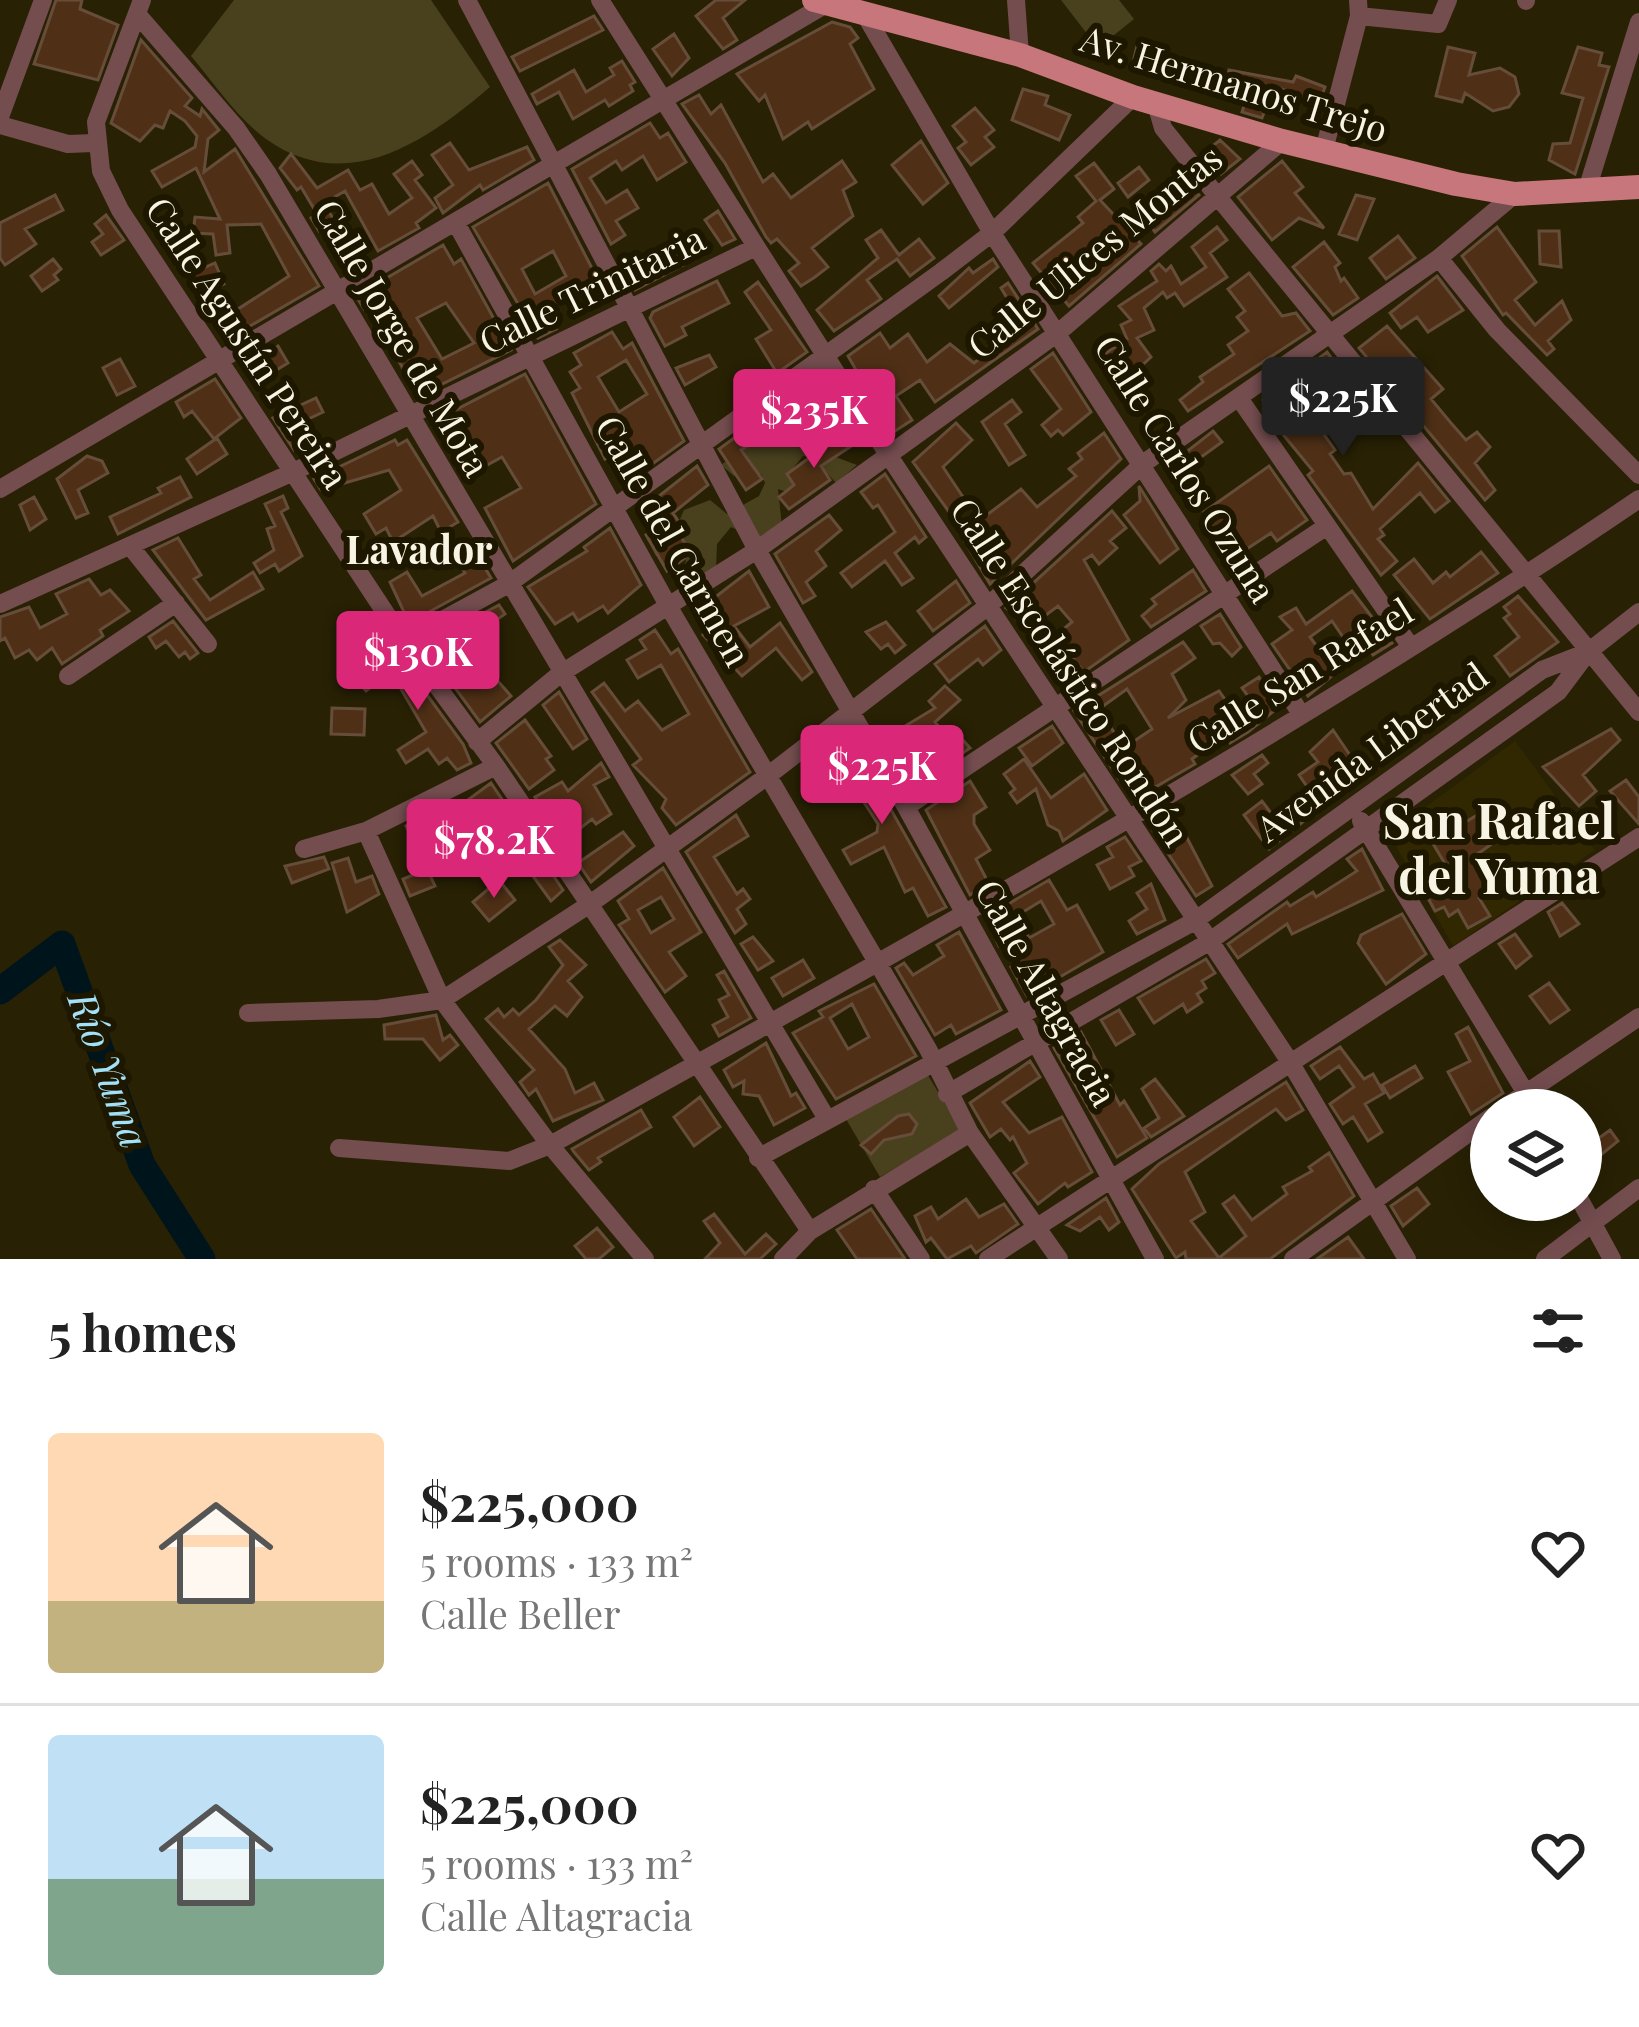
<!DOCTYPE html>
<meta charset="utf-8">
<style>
body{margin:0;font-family:"Playfair Display",serif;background:#f6f6f6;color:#222;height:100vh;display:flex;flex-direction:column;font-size:45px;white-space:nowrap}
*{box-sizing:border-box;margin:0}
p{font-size:39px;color:#767676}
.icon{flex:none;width:66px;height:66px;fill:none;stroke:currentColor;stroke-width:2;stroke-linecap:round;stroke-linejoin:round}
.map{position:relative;height:1259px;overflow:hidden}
.drawer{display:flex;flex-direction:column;background:#fff;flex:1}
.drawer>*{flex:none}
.tools{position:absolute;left:1470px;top:1089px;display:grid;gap:24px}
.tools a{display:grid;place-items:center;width:132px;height:132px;border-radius:50%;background:#fff;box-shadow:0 6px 30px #0003;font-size:60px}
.price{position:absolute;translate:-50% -102px;padding:0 27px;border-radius:12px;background:#db2777;color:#fff;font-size:39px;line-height:78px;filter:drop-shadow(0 3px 6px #0008)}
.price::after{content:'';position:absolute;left:50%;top:72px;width:36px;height:27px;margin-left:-18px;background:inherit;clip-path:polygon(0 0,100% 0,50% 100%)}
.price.current{background:#222;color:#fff}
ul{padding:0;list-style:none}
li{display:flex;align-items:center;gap:36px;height:300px;padding:0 48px}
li+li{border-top:3px solid #e0e0e0}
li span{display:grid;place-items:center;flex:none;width:336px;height:240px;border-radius:12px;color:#555}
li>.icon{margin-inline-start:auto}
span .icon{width:144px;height:144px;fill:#fffc;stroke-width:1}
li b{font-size:51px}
h2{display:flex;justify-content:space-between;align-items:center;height:144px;padding:0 48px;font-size:51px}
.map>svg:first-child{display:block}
.built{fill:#312802}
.green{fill:#49401e}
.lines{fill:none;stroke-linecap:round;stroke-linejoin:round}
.river{stroke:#00141c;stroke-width:27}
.building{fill:#4f3016;stroke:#664d3a;stroke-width:3;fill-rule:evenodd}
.minor{stroke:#744d4f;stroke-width:18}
.major{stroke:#c7767b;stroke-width:24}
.labels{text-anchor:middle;stroke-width:12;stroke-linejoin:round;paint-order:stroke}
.street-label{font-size:36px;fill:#f8f4e3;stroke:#1e1700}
.neighbourhood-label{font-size:39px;font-weight:bold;fill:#f8f4e3;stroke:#1e1700}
.water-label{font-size:39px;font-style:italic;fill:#a2e1f8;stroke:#1e1700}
.district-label{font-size:48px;font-weight:bold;fill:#f8f4e3;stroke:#1e1700}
</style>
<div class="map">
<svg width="1639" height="1259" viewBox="0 0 1639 1259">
<rect width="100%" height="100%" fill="#282104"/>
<path class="built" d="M1515 741 1595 850 1453 946 1389 834Z"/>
<path class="green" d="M234 0H431L490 87C427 141 347 197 266 139 236 117 215 84 191 56Z
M1061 0H1119L1134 19 1098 48Z
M783 407C815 422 822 421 830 455L857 465 836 483 813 458 803 456 789 473 796 486 793 494 778 489 782 526 760 540 731 527 717 544 716 569 701 582 689 581 684 568 688 553 676 548 656 556 652 548 676 528 684 510 710 500 727 514 759 496 765 483 761 474 734 476 721 465 754 441C763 422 758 413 783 407Z
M926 1072 961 1130 880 1177 846 1119Z"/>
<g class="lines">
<path class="river" d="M0 991 62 944 142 1165 202 1259"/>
</g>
<path class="building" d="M56 0H82L80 9 118 25 98 80 34 64Z
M716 0H745L723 18 737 40 723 49 696 16Z
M594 16 603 30 520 71 512 57Z
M832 22 850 27 858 38 850 44 874 89 812 129 808 122 783 139 765 95 759 101 737 74Z
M674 34 689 58 672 76 653 49Z
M141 40 192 98 185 106 200 116 202 109 219 130 208 139 204 172 235 149 319 286 226 340 215 324 289 276 261 224 227 225 230 253 216 255 213 234 193 233 195 217 220 219 196 168 162 187 152 171 195 147 197 136 185 121 170 111 163 128 155 125 140 141 111 123Z
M1137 46 1176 56 1170 71 1134 58Z
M1448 47 1475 53 1469 75 1500 68 1515 77 1519 94 1509 107 1493 111 1465 93 1462 102 1436 96Z
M1578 47 1602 53 1599 65 1609 67 1575 174 1549 160 1553 144 1570 143 1583 98 1562 93Z
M622 61 635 82 630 85 633 91 609 106 605 100 573 119 559 92 537 104 532 94 574 70 586 92 614 75 610 68Z
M1229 70 1293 82 1296 76 1325 87 1319 104 1274 86 1262 118 1242 112 1248 93 1225 87Z
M1023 89 1048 96 1045 105 1070 115 1059 140 1012 120Z
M699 95 711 114 721 105 763 182 773 174 791 198 842 161 856 182 843 190 853 216 812 248 828 267 815 277 801 286 789 271 799 263 777 239 771 243 766 237 725 163 682 104Z
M975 108 994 130 985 137 994 147 971 165 958 148 966 142 953 126Z
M650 123 660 138 668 133 686 162 657 180 643 156 622 170 616 161 590 178 606 203 627 190 638 208 616 221 625 235 611 244 572 169Z
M1220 140 1240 159 1221 174 1204 153Z
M921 141 948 183 923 204 892 165Z
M450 143 469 170 527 147 534 160 483 190 480 185 443 213 435 198 453 185 432 155Z
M291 154 317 188 348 170 360 190 372 184 389 214 412 198 394 174 412 161 422 175 415 180 436 208 416 223 419 228 378 251 345 191 324 203 335 222 319 231 311 218 317 214 301 187 297 190 280 168Z
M1282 161 1303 187 1295 193 1324 228 1299 218 1272 240 1238 197Z
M1094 163 1114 189 1100 200 1141 244 1069 306 1033 263 1083 223 1078 217 1096 201 1076 176Z
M1139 167 1149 180 1128 197 1118 183Z
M1188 181 1199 195 1155 232 1145 218Z
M548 183 597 278 545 310 556 329 538 338 473 227ZM553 251 566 276 535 294 522 269Z
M55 195 63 210 25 229 36 244 5 265 0 258V223Z
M1356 195 1374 199 1357 240 1339 234Z
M718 211 735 239 722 245 705 220Z
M106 215 124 240 101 255 92 242 103 234 95 224Z
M1217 227 1227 240 1210 253 1227 277 1184 306 1175 293 1167 298 1163 292 1144 308 1154 330 1137 338 1151 357 1125 381 1141 403 1130 411 1098 358 1127 339 1121 325 1131 320 1119 306 1157 281 1151 271 1159 264 1166 271 1171 266 1181 284 1206 267 1192 247Z
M1497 227 1536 282 1515 300 1535 325 1562 301 1571 320 1548 341 1554 349 1547 355 1506 313 1503 315 1462 256Z
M881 230 899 255 919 239 934 258 910 276 897 259 867 280 881 299 834 331 817 310 878 258 866 240Z
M1539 231H1559L1561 267 1540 264Z
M1398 236 1415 258 1386 279 1370 258Z
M1324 242 1340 263 1335 267 1341 281 1344 278 1358 298 1333 315 1293 267Z
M443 245 454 264 461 259 511 350 418 396 395 354 412 344 399 322 380 296 364 309 356 296ZM446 303 474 343 442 359 417 318Z
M676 246 685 264 635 290 629 279 644 272 640 263Z
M53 259 61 269 54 275 58 280 42 291 31 276Z
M993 259 998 267 949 308 939 296 969 268 973 273Z
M215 263 224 284 200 295 190 274Z
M1249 273 1282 316 1296 313 1310 331 1188 411 1180 400 1203 382 1200 377 1234 354 1228 345 1248 331 1237 317 1245 311 1228 289Z
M1437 276 1463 310 1428 332 1417 317 1401 328 1390 313Z
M717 281 729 303 682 327 686 335 665 346 650 318 653 312Z
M758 282 807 352 777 373 756 339 771 330 745 292Z
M1008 283 1038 329 935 402 920 380 896 396 912 420 892 433 848 356 880 333 890 348 908 334 927 362 950 344 974 363 1010 334 1003 325 1017 315 1001 288Z
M1387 326 1443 389 1431 399 1451 423 1466 440 1477 432 1490 447 1475 463 1495 490 1485 500 1359 348Z
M612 332 623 349 632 343 684 441 637 475 621 449 605 459 572 393 580 388 570 372 581 365 574 353ZM626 360 647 394 619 412 598 377Z
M278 346 288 363 255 383 243 367Z
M1327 352 1343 374 1335 380 1368 420 1349 436 1334 417 1341 411 1323 389 1303 405 1335 450 1330 454 1344 474 1351 473 1373 509 1418 463 1449 501 1435 512 1420 493 1380 529 1384 535 1378 539 1397 561 1381 575 1308 475 1313 471 1267 415 1272 411 1263 400Z
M1053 353 1091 412 1063 435 1058 430 1051 436 1042 425 1061 409 1031 369Z
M709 355 716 367 685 385 676 368Z
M120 359 135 386 117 395 103 368Z
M525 374 596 504 513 561 485 508 521 488 502 457 469 475 436 420Z
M821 375 849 419 834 430 819 408 798 423 784 402Z
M215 379 241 418 214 439 192 411 184 417 176 402Z
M316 398 323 412 300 423 311 437 294 450 273 418Z
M1012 400 1021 412 1005 424 1025 455 1009 465 982 422Z
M956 423 972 440 943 467 967 503 952 516 913 462Z
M848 430 856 443 821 466 830 480 789 509 779 497 794 485 787 474Z
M1213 431 1222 442 1186 468 1192 475 1180 484 1167 467Z
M741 433 749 445 741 450 762 479 746 490 719 449Z
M1104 433 1121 459 990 584 965 542 980 531 975 524 1021 489 1037 507 1076 476 1069 469 1082 459 1078 453Z
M217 438 227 454 197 474 187 459Z
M395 440 398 445 407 440 458 522 441 532 433 516 393 542 386 528 376 534 364 514 401 490 389 470 321 490 314 479Z
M87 456 102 461 108 473 78 490 88 513 76 518 57 479Z
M697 466 708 485 673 513 683 528 677 532 692 553 667 571 646 535 654 529 640 511Z
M1269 466 1307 520 1277 541 1271 533 1230 560 1204 512Z
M885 474 926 537 919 543 915 537 895 553 913 578 902 585 885 561 852 587 841 573 895 532 878 505 873 508 861 492Z
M180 477 191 497 118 534 110 517 161 493 158 488Z
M1139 486 1178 549 1160 563 1124 515 1140 501Z
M283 496 288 508 281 512 302 556 279 571 275 564 260 573 254 563 274 550 267 529 275 526 265 504Z
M34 497 46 519 30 530 20 505Z
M1112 511 1126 528 1110 541 1117 548 1099 564 1092 555 1084 560 1129 640 1084 672 1055 636 1072 622 1058 606 1030 627 1006 608Z
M829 515 841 530 816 551 826 566 806 582 815 596 803 603 775 554Z
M610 528 641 585 608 613 603 606 578 621 573 613 555 624 528 587 587 551 584 547Z
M178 538 201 575 194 579 210 600 253 572 263 589 206 620 153 550Z
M473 548 491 578 409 623 390 582 407 572 422 596 465 573 456 559Z
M1481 552 1498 573 1430 619 1394 575 1414 559 1433 583 1446 572 1450 577Z
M1193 570 1206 591 1151 627 1142 616 1156 604 1152 599Z
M749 571 769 607 734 626 750 647 780 623 812 672 802 680 776 648 742 676 703 635 723 619 709 602Z
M89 579 101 595 110 590 129 611 100 630 103 636 62 664 52 648 37 660 29 650 15 658 5 638 0 641V617L29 607 40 628 67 614 56 594Z
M956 581 970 603 933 631 918 611Z
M1352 591 1392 643 1373 655 1367 646 1308 696 1272 644 1292 630 1280 617 1296 608 1306 624ZM1332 621 1347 643 1326 659 1310 637Z
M1518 596 1558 642 1510 676 1495 656 1519 637 1504 618 1510 614 1504 607Z
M499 605 505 614 458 648 447 633Z
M1220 614 1241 647 1232 656 1220 643 1213 644 1201 626Z
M173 621 198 653 190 659 185 652 179 657 166 641 156 648 149 637Z
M886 622 905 645 895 653 888 644 881 649 866 632Z
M985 626 1001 650 983 665 978 659 949 682 935 664Z
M655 630 671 654 678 649 750 772 676 825 662 808 666 799 633 765 641 759 592 692 604 683 625 711 638 701 662 730 689 714 661 665 638 678 627 660 646 649 640 640Z
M1183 642 1195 658 1172 674 1186 700 1168 718 1219 691 1236 715 1253 703 1242 688 1259 677 1280 706 1248 732 1230 743 1225 735 1192 759 1195 764 1133 800 1074 711ZM1127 689 1152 729 1124 748 1099 709Z
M392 647 463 744 471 763 457 770 447 758 439 764 428 749 406 763 398 750 426 732 391 672 366 691 355 677Z
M460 652 484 687 496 679 511 696 480 722 439 666Z
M945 686 960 700 935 722 953 746 962 739 970 748 915 785 887 737 935 708 929 701Z
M559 692 587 739 573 749 543 705Z
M332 708 365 709 364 735 331 734Z
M525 720 551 756 546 759 554 770 529 789 496 743Z
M1052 726 1063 743 1032 766 1019 748Z
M1611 729 1620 740 1583 775 1596 791 1579 806 1543 767Z
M1333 730 1352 758 1308 788 1299 775 1318 762 1310 752Z
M851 739 946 907 928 916 913 888 905 892 884 847 851 864 843 850 877 832 878 824 841 767 828 777 813 759Z
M1262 755 1268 763 1254 774 1262 784 1248 794 1232 775Z
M1024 759 1051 798 1084 774 1107 810 1063 841 1059 831 1048 825 1036 789 1017 803 1010 793 1015 789 1004 774Z
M601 763 609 777 594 785 611 814 596 824 592 819 564 841 535 797 562 782 568 791Z
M1626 780 1639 797V824L1610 791Z
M970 781 986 807 974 815V824L990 850 976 859 989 884 970 895 926 810Z
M491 783 563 890 551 901 485 810 476 817 465 802Z
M1296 800 1309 817 1269 849 1244 815 1262 801 1274 817Z
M1489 808 1510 831 1472 858 1491 891 1479 898 1490 916 1468 928 1458 910 1449 916 1444 907 1435 911 1427 896 1448 884 1440 872 1447 867 1432 842Z
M1172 809 1212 886 1196 896 1148 823Z
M430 814 442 837 418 850 406 826Z
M736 815 748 836 714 857 737 894 743 889 750 899 737 909 746 924 735 933 686 852Z
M623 832 634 846 591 882 578 863Z
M1125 837 1141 861 1129 867 1134 876 1110 889 1097 865 1113 857 1107 847Z
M1362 849 1383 890 1292 934 1287 924 1238 958 1228 944 1287 902 1290 906 1313 892 1316 897 1357 871 1347 859Z
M324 857 329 869 292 883 285 866Z
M348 858 356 882 372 876 379 894 347 912 332 863Z
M663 868 701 932 669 952 686 976 665 992 619 925 629 919 618 901ZM661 897 674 919 651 933 638 910Z
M427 869 435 886 410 896 403 879Z
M499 880 515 900 489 921 473 902Z
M1049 880 1067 910 1077 905 1103 952 1027 996 1011 967 1020 962 1009 942 999 946 986 917ZM1041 901 1054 924 1029 938 1018 915Z
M1151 884 1165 920 1137 934 1129 921 1147 909 1137 893Z
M1562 903 1579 924 1560 936 1548 912Z
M1402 914 1426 954 1386 984 1358 943 1361 935Z
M959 932 1001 1010 956 1034 951 1025 935 1035 896 968 904 963 913 975 944 956 937 945Z
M1515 934 1531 956 1516 968 1499 944Z
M753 937 773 961 758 970 741 944Z
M560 940 586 965 568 981 582 997 567 1016 555 1006 529 1029 565 1069 575 1093 594 1083 603 1100 553 1121 536 1089 529 1095 520 1082 534 1070 486 1019 498 1009 504 1017 513 1009 519 1015 536 1000 563 965 549 947Z
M1206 959 1215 973 1202 981 1206 988 1197 994 1202 1002 1187 1012 1183 1004 1154 1023 1138 998Z
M803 960 814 978 783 996 772 978Z
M724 971 751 1018 719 1036 713 1025 728 1017 719 1000 729 995 717 975Z
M1549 983 1569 1010 1550 1023 1530 996Z
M874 984 916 1056 836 1099 793 1033 823 1017 819 1011ZM852 1004 869 1037 848 1049 830 1018Z
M1119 1010 1134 1034 1116 1045 1101 1020Z
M436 1015 443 1040 450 1035 458 1045 440 1060 423 1039H385L384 1025Z
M1468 1027 1503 1093 1471 1114 1448 1072 1470 1061 1456 1034Z
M1081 1032 1120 1105 1124 1101 1147 1138 1117 1157 1054 1048Z
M766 1043 791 1096 796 1093 805 1108 774 1125 759 1096 743 1094 744 1081 733 1087 724 1070Z
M1340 1047 1364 1079 1373 1074 1384 1093 1365 1104 1382 1132 1368 1141 1353 1117 1343 1124 1330 1104 1354 1087 1339 1066 1320 1079 1311 1066Z
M1030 1061 1040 1077 1003 1102 1029 1133 1062 1117 1092 1172 1068 1187 1065 1183 1038 1204 1014 1173 1027 1163 1013 1137 1010 1140 1001 1129 990 1137 970 1103Z
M1415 1066 1422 1078 1390 1098 1382 1085Z
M1155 1079 1184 1116 1151 1137 1144 1128 1159 1118 1142 1089Z
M1286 1082 1303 1110 1286 1120 1276 1109 1185 1172 1205 1212 1191 1221 1219 1258 1246 1236 1223 1204 1234 1196 1252 1220 1287 1194 1283 1187 1312 1171 1309 1167 1329 1153 1354 1196 1270 1259H1186L1185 1252 1176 1258 1132 1189 1159 1164Z
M700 1097 720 1127 694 1146 674 1117Z
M641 1110 651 1127 598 1158 601 1162 589 1170 574 1152 572 1149Z
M909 1114 917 1124 912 1134 884 1140 871 1154 861 1145 898 1116Z
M1610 1130 1618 1141 1581 1171V1151Z
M1417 1188 1429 1204 1403 1226 1391 1206Z
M1106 1198 1119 1222 1109 1230 1100 1217 1080 1231 1067 1225Z
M966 1199 979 1217 1004 1204 1018 1224 976 1253 971 1246 947 1259 931 1238 926 1242 915 1216 931 1207 938 1219Z
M871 1209 905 1259H857L837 1230Z
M714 1214 745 1254 766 1234 776 1244 760 1259H705L720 1243 704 1221Z
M597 1228 613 1247 599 1259H586L575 1246Z
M1348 1237 1364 1259H1317Z"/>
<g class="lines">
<path class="minor" d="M142 0 96 122 101 171 120 210 404 641 496 766 810 1231
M467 0 757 550 906 807 1155 1259
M600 0 887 453 1290 1062 1407 1259
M1016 0 1020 55
M1526 1V0
M864 13 992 233 1301 714
M137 14 236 128 268 174 827 1119
M1359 16 1438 24 1448 0
M1156 104 1163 128 1218 197 1639 712
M0 117 43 0
M0 125 68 144 94 143
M1324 150 1359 16 1358 0
M1586 193 1639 22
M456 223 670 609 928 1049 970 1133 1059 1259
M1439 258 1497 330 1639 475
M1239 398 1411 647
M0 489 828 3
M130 546 208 644
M0 604 291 473 756 247
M404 641 507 585 941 272 992 233 1133 97
M68 676 176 603
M477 742 560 674 757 550 1059 332 1282 141
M906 807 1327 526
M1361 821 1536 1110
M366 831 442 1000 550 1145 645 1259
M304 849 366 831 496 766
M248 1013 378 1009 442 1000 590 904 770 774 988 606 1144 463 1439 258 1515 194
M947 1094 1207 943 1558 692 1588 652 1639 612
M1501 1110 1639 1017
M339 1148 509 1161 550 1145C919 941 1290 736 1639 499
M758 1158 1193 922 1542 670 1588 652
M874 1189 921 1259
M1580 1200 1612 1259
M783 1259 810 1231 970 1133
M988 1259 1639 837
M1293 1259 1491 1117
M1545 1259 1639 1188"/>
<path class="major" d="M814 0 1020 55 1133 97 1282 141 1456 184 1515 194 1639 187"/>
</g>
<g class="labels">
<g class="street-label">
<text transform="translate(1234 84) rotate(17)" y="13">Av. Hermanos Trejo</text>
<text transform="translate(1095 252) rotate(-39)" y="13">Calle Ulices Montas</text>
<text transform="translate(592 290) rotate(-26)" y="13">Calle Trinitaria</text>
<text transform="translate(402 338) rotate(60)" y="13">Calle Jorge de Mota</text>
<text transform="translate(247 343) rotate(57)" y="13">Calle Agustín Pereira</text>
<text transform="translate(1185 469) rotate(58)" y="13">Calle Carlos Ozuna</text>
<text transform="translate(673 541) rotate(61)" y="13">Calle del Carmen</text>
<text transform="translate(1070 672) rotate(57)" y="13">Calle Escolástico Rondón</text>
<text transform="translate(1300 676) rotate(-32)" y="13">Calle San Rafael</text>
<text transform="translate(1372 752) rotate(-36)" y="13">Avenida Libertad</text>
<text transform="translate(1046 993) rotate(61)" y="13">Calle Altagracia</text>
</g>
<g class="neighbourhood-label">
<text x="419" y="564">Lavador</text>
</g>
<g class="water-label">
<text transform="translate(108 1070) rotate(70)" y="14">Río Yuma</text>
</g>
<g class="district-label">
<text x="1499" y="839">San Rafael<tspan x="1499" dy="55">del Yuma</tspan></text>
</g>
</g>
</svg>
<div class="tools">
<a><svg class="icon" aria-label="layers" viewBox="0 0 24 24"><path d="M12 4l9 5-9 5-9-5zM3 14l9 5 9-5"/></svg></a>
</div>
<b class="price current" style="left:1343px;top:459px">$225K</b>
<b class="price" style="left:814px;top:471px">$235K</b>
<b class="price" style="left:418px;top:713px">$130K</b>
<b class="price" style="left:882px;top:827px">$225K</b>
<b class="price" style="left:494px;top:901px">$78.2K</b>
</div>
<section class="drawer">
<h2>5 homes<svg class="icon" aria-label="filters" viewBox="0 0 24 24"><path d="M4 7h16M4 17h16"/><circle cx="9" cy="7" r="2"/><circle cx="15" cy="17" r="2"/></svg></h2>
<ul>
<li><span style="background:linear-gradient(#ffd9b3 70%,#c2b280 0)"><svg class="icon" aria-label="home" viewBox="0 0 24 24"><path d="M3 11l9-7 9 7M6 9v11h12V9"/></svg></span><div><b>$225,000</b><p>5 rooms · 133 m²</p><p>Calle Beller</p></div><svg class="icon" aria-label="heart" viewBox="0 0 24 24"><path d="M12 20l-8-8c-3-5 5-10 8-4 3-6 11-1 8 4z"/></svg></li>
<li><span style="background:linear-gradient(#bfe0f5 60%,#7fa58c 0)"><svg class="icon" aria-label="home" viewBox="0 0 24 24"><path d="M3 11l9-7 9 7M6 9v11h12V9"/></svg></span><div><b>$225,000</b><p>5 rooms · 133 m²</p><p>Calle Altagracia</p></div><svg class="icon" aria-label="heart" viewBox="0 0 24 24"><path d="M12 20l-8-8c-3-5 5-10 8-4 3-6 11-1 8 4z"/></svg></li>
</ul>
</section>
